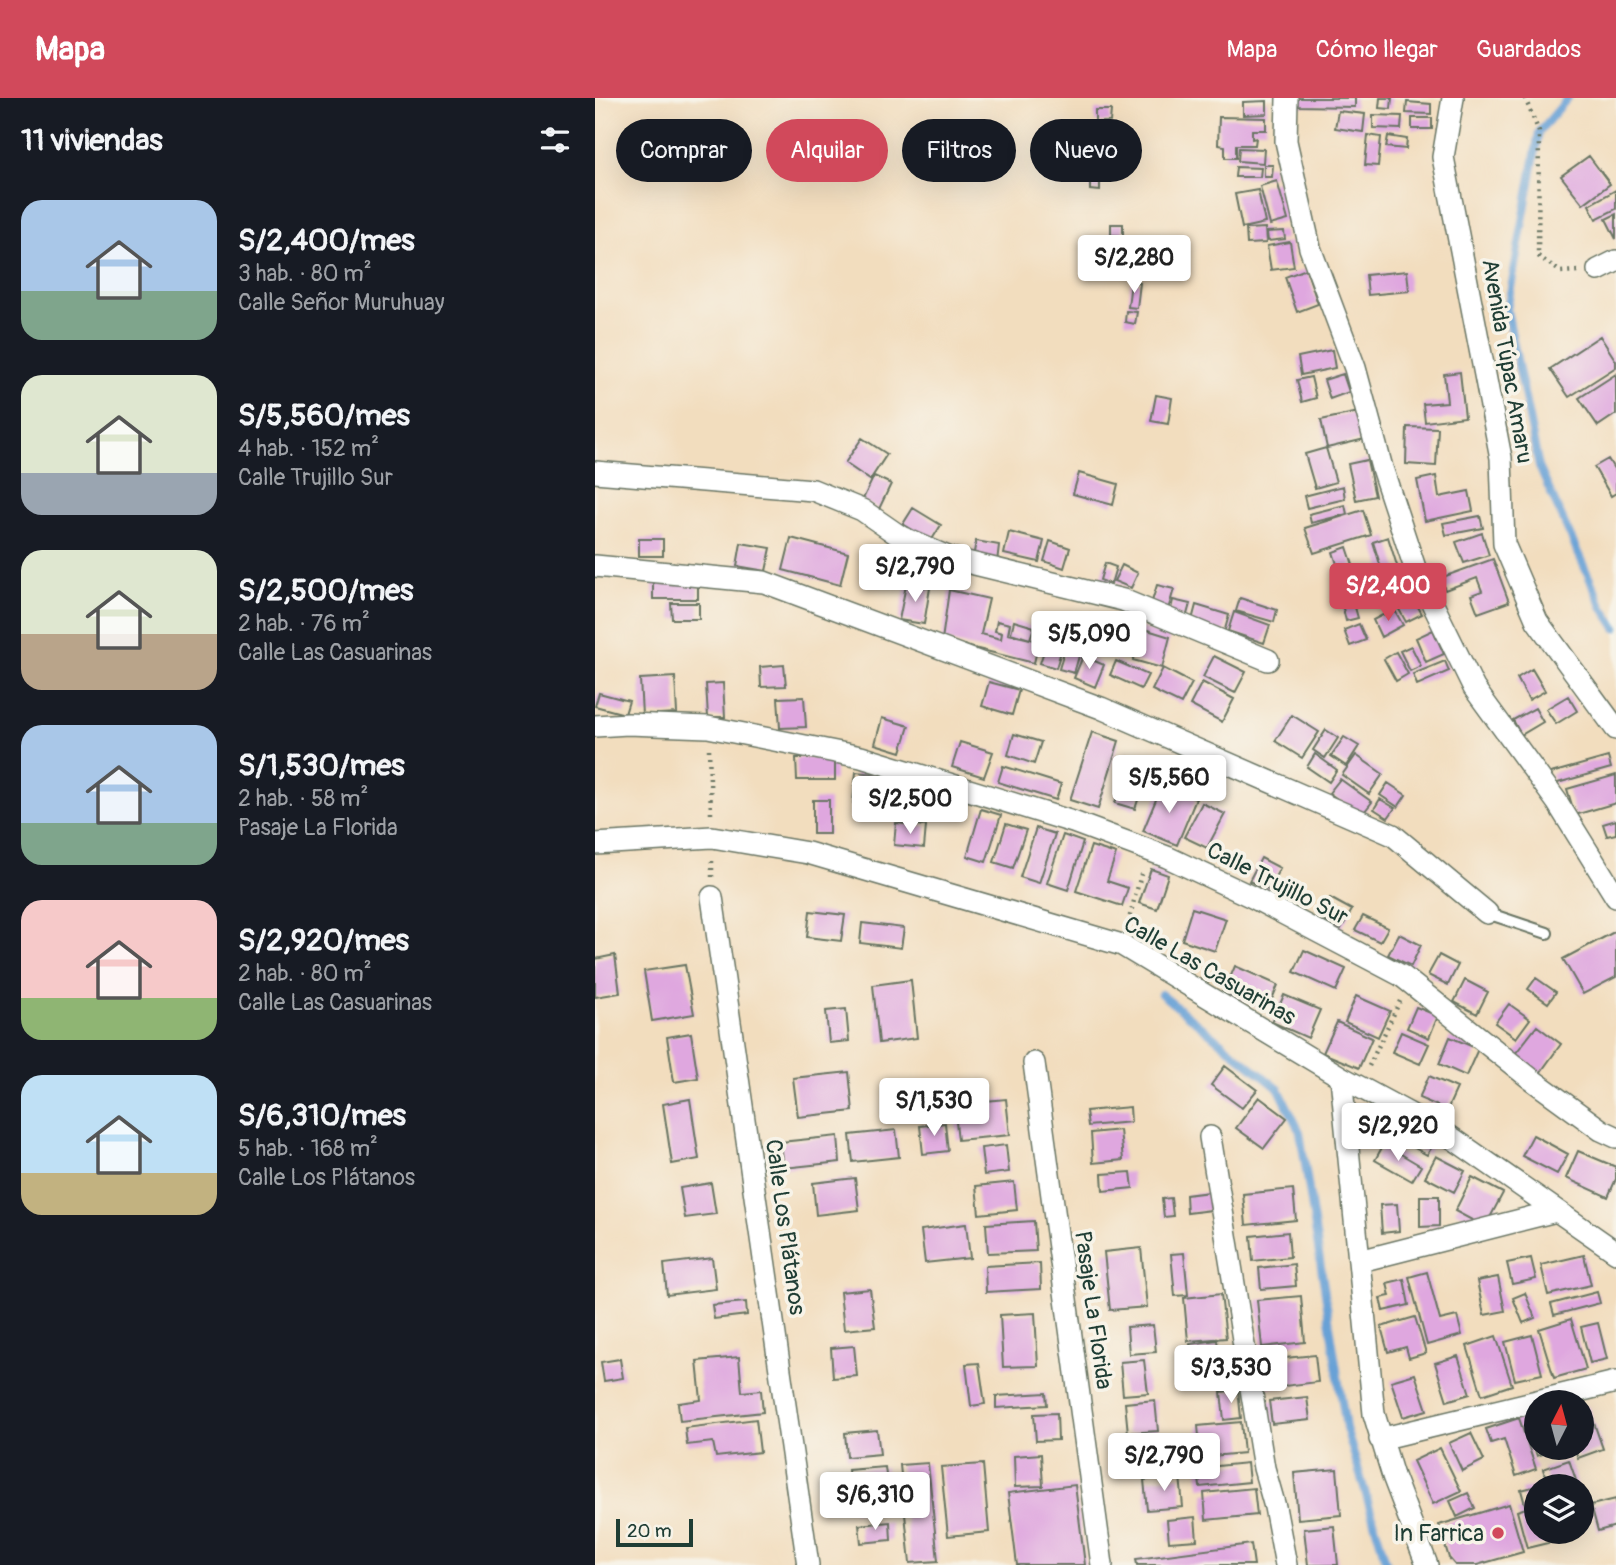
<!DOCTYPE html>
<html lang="es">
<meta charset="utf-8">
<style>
body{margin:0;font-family:Pangolin,sans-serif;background:#242831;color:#f1f3f6;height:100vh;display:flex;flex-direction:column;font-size:26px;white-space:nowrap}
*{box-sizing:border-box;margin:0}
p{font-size:23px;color:#9ea1a6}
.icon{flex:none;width:38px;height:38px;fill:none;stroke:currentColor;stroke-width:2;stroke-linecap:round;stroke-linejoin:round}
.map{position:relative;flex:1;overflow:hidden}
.drawer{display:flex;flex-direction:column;background:#171b24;width:595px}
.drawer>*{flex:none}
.top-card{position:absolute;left:21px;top:21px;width:665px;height:63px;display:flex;gap:14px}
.needle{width:46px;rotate:6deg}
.buttons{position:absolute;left:929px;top:1292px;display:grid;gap:14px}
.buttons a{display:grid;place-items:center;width:70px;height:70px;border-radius:50%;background:#171b24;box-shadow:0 7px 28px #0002;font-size:35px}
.scale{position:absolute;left:21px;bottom:18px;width:77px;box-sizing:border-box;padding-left:7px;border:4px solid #1f3d34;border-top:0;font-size:19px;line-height:24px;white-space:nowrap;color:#1f3d34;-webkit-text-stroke:5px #f7f3e8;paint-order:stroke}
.price{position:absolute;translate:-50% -60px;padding:0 16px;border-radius:7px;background:#fff;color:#222;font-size:23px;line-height:46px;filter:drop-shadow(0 2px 4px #0008)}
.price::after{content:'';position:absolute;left:50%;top:42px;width:21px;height:16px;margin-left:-10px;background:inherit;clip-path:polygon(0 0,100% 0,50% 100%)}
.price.active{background:#d1495b;color:#fff}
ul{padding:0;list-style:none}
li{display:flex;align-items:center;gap:21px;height:175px;padding:0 21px}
li span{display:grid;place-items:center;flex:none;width:196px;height:140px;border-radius:21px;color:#555}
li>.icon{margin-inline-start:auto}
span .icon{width:84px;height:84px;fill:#fffc;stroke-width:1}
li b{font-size:30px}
h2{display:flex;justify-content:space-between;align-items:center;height:84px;padding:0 21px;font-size:30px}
.chip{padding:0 24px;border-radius:32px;background:#171b24;box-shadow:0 7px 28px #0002;font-size:24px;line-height:63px}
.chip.active{background:#d1495b;color:#fff}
header{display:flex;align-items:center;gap:42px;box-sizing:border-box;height:98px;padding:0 35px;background:#d1495b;color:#fff}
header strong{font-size:33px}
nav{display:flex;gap:38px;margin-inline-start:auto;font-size:24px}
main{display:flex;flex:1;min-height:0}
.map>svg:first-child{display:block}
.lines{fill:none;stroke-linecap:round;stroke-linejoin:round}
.stream{stroke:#67a1d6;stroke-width:8}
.building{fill:#dfa7df}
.service-casing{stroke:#697564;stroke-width:14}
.minor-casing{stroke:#697564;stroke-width:24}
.path{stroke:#697564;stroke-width:4.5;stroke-dasharray:2 5;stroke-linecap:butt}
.service{stroke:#fff;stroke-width:10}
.minor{stroke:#fff;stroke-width:21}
.poi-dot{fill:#d1495b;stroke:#f7f3e8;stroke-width:2.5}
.labels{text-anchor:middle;stroke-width:7;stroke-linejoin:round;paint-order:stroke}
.street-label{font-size:23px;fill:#1f3d34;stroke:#f7f3e8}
.poi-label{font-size:23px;fill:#1f3d34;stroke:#f7f3e8;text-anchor:end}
</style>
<header>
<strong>Mapa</strong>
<nav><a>Mapa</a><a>Cómo llegar</a><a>Guardados</a></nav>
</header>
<main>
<section class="drawer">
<h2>11 viviendas<svg class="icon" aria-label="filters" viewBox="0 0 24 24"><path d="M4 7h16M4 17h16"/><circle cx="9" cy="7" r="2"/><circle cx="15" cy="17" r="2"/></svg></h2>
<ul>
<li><span style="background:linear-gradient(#a9c7e8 65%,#7fa58c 0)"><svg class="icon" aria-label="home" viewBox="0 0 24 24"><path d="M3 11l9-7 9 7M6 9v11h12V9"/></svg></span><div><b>S/2,400/mes</b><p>3 hab. · 80 m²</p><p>Calle Señor Muruhuay</p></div></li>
<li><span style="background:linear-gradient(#dfe7d0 70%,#9aa5b1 0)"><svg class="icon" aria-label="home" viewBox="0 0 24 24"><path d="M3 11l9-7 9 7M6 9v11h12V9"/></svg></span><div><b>S/5,560/mes</b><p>4 hab. · 152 m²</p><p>Calle Trujillo Sur</p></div></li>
<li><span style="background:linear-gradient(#dfe7d0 60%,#b9a48a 0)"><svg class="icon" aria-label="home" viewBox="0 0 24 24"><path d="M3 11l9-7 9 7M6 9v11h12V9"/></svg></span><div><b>S/2,500/mes</b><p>2 hab. · 76 m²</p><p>Calle Las Casuarinas</p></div></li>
<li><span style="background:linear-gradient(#a9c7e8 70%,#7fa58c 0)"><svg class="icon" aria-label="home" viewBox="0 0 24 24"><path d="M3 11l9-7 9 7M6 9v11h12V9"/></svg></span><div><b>S/1,530/mes</b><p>2 hab. · 58 m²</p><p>Pasaje La Florida</p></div></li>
<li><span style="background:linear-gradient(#f6c9c9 70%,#8fb573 0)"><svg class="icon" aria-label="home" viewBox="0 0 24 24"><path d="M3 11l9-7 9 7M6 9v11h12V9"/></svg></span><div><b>S/2,920/mes</b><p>2 hab. · 80 m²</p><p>Calle Las Casuarinas</p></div></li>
<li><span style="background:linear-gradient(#bfe0f5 70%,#c2b280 0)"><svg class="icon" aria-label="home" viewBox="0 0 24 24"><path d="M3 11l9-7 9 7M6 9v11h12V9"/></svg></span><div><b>S/6,310/mes</b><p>5 hab. · 168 m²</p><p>Calle Los Plátanos</p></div></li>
</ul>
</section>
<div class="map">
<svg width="1021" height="1467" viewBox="0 0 1021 1467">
<rect width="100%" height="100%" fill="#f7f3e8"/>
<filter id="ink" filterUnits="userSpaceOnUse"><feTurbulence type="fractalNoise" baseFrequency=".0143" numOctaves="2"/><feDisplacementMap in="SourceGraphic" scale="14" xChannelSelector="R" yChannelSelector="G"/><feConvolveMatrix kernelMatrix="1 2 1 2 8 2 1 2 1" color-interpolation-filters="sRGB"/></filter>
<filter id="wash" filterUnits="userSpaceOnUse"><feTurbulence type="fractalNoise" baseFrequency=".00686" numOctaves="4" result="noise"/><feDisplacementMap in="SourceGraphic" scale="28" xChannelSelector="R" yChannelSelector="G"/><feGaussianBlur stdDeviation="1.57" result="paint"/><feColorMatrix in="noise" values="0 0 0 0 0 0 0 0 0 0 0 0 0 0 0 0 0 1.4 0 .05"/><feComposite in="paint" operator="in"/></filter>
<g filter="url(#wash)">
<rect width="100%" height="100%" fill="#f2ddbe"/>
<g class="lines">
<path class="stream" d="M973 0 944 34 912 212 944 369 1008 510 1021 530
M566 896 684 991 705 1034 751 1330 792 1467"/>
</g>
<g id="blocks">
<path class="building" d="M700 0H760V9L700 8Z
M785 0H797L796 11 784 10Z
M672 3V16L648 17V4Z
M812 4 836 6V16L811 15Z
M500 12H516L515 24H500Z
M743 13 770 16 768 34 740 30Z
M778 17 807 18 806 31 778 30Z
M624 19 671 20V32H657V41L661 40 660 47H641V60H630V48L623 47Z
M817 20H837V31H817Z
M495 30 522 31V62H516V78H505V93L495 92Z
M773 37 786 39 783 68 770 67Z
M793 38 812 41 811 51 791 49Z
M644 50 669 51 668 65 643 63Z
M994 58 1015 86 988 106 966 78Z
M669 67H678L677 79H669Z
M641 69 666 70 665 79H640Z
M682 83 693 122 675 127 665 88Z
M663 92 670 125 647 130 640 96Z
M1021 92V111L1001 121 994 107Z
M1021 116V141L1011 121Z
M516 126H528V138L516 137Z
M670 130 671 145 652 146 651 131Z
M689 133 690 141 673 143 672 134Z
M695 144 699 169 676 172 672 148Z
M536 152H552V165L536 164Z
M711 171 723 206 702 214 690 179Z
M812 173 814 193 773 197 771 177Z
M536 184 545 185 542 210 533 209Z
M531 213 542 214 540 226 530 224Z
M1005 238 1021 263V269L974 299 955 271Z
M737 252 740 270 706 277 703 259Z
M865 274 870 319 830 324 828 306 852 304 849 276Z
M748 276 754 294 735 301 729 282Z
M1021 276V316L1003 328 984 300Z
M716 279 721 300 707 304 702 282Z
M561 297 577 300 573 326 556 323Z
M764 314 770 341 732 350 726 322Z
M812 329 843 330 841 368 811 366Z
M267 340 292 356 275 382 250 365Z
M731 350 741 384 720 390 710 356Z
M1013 361 1021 374V395L1016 398 999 369Z
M772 362 780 398 761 402 753 366Z
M484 375 523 386 518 407 478 396Z
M279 378 296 386 284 411 267 403Z
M841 378 844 399 874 393 878 413 830 423 822 382Z
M748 388 750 401 712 410 709 398Z
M750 407 752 416 716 425 714 416Z
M318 410 346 427 336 443 308 426Z
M768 412 776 437 719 455 710 430Z
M885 418 888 430 851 437 848 425Z
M414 434 449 443 444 464 409 456Z
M887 435 894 457 869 465 861 444Z
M793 439 804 474 789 479 778 444Z
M196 440 253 455 245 487 188 472Z
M44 441H68V458H44Z
M381 443 404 447 402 464 378 460Z
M455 443 475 450 469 470 449 463Z
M146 445 176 450 171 473 142 468Z
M752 449 758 467 744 472 738 454Z
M898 461 914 504 883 515 876 497 887 493 882 480 850 492 845 480Z
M510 465 521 469 516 486 505 482Z
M527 467 543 475 536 490 519 483Z
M808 481 814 497 800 503 793 487Z
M58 482H103V501H58Z
M311 487 335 490 329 526 304 522Z
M562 487 579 491 572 515 555 510Z
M771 488 775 505 762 508 758 491Z
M354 492 394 501 386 536 406 541 407 535 400 533 402 523 415 526 413 536 444 543 439 565 347 542Z
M756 495 763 520 751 523 745 498Z
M817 498 827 516 811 524 801 506Z
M645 500 682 512 679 524 641 513Z
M578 502 595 506 591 520 575 516Z
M76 505H104V521H77Z
M601 507 634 517 629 535 596 526Z
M799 511 808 527 786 539 778 522Z
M639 514 675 527 669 545 633 533Z
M461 518 470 520 468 532 459 529Z
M476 521 485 522 484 532 475 530Z
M419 523 439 529 435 541 416 535Z
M764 526 771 542 755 548 749 532Z
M546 530 575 539 567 570 538 562Z
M838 532 849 556 831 564 821 540Z
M455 535 470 540 461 570 445 565Z
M472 544 487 548 479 575 464 571Z
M816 548 826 568 815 573 805 553Z
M801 554 813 576 801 583 789 561Z
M488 558 509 567 500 589 479 580Z
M619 558 651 574 640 595 608 579Z
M521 563 553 577 546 591 515 577Z
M850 563 854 573 822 587 818 576Z
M189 567 191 588 166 589 165 569Z
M568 570 597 585 586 606 557 592Z
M937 571 950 593 934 602 922 580Z
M80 579 82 615 47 617 45 581Z
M394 584 424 592 417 617 387 608Z
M607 584 639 601 627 624 595 607Z
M128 585 130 619H113L111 586Z
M4 595 34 603 30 616 0 608Z
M973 598 982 613 961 626 951 611Z
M209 599 211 629 185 630 183 600Z
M940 610 948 624 926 637 918 622Z
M697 617 724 634 707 660 680 643Z
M287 620 314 628 306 654 280 646Z
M731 632 743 640 730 660 718 652Z
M497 634 524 643 503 711 475 702Z
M419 636 446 644 439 666 413 657Z
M749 639 764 648 751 668 736 658Z
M365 644 398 654 389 679 357 669Z
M720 656 742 672 734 684 712 669Z
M761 657 788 676 774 696 747 677Z
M534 659 555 666 540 711 520 705Z
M1013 659 1016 670 959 686 956 675Z
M201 660H240V682H202Z
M408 668 466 686 461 702 403 684Z
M261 674 308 679 305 711 258 705Z
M1021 677V705L980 717 972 691Z
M745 681 777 704 766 718 734 695Z
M793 685 811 697 803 709 785 697Z
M322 687 365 692 362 716 319 712Z
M567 687 601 701 582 747 548 733Z
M785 701 800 710 793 720 779 711Z
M218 702H234V736H218Z
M607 705 630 716 612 750 589 739Z
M386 711 406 717 391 764 372 758Z
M1021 722V736L1012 738 1008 726Z
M301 725 331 728 329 750 299 747Z
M411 726 431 732 418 770 399 764Z
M441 730 460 736 444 785 425 779Z
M468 737 488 744 473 792 452 785Z
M496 748 521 756 512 783 533 790 527 808 481 793Z
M666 760 685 770 673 792 654 783Z
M556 771 573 777 562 811 544 805Z
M735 800 757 812 746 831 724 820Z
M597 810 631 821 620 853 587 842Z
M215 813 250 817 246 843 212 839Z
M768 818 793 830 785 844 760 832Z
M267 825 309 830 306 850 265 845Z
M1021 833V879L988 896 968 861Z
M804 836 826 847 816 868 793 857Z
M709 852 751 871 741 893 699 874Z
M20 857 25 895 0 899V861Z
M844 857 863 867 853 887 833 877Z
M90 867 99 916 57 923 49 873Z
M640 868 683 887 672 913 629 894Z
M941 880 961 894 953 905 933 891Z
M316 882 322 940 284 945 278 887Z
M870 882 893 894 882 916 859 904Z
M689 897 725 912 713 940 677 924Z
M761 898 795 913 783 939 750 924Z
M914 906 935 921 921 940 900 925Z
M821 909 843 918 834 940 812 930Z
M251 911 254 943 234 945 231 913Z
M742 924 777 940 764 970 728 955Z
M942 928 966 946 945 975 920 956Z
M806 934 834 946 825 966 797 954Z
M96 935 103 980 79 984 72 939Z
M855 939 883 951 871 978 844 966Z
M630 968 662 992 647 1010 616 987Z
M254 974 258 1013 203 1019 198 980Z
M834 978 862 990 852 1012 824 1000Z
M664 999 692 1020 669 1050 641 1030Z
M95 1001 104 1061 77 1066 68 1006Z
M411 1001 415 1037 363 1042 359 1006Z
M535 1009 536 1024 493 1028 491 1013Z
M793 1023 838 1047 832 1057 788 1032Z
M350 1025 353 1053 328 1056 325 1028Z
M301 1032 304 1059 258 1064 255 1037Z
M525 1032 528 1062 498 1065 496 1035Z
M938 1037 973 1056 962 1076 927 1058Z
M243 1038 245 1064 189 1070 186 1044Z
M789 1046 826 1068 817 1083 780 1062Z
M411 1047 414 1074 389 1077 386 1050Z
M983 1053 1021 1069V1081L1013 1099 971 1080Z
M841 1058 870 1073 859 1094 830 1079Z
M536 1074 538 1090 508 1093 507 1076Z
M877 1079 908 1095 890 1129 860 1113Z
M260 1080 264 1112 221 1117 218 1085Z
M419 1084 422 1112 384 1116 381 1088Z
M116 1085 121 1116 90 1120 85 1090Z
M698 1091 701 1122 651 1127 648 1096Z
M615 1094 616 1112 592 1115 591 1097Z
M825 1098H844V1128L825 1129Z
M576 1100 578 1118 569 1119 567 1101Z
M802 1106 804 1133 787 1135 785 1107Z
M439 1123 441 1153 393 1155 391 1126Z
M371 1126 375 1160 330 1165 326 1132Z
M693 1134 695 1159 658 1163 656 1138Z
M546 1150 552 1209 515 1212 509 1154Z
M589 1155 593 1197 580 1198 576 1156Z
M989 1157 996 1187 953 1197 946 1167Z
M117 1160 121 1191 72 1197 69 1166Z
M936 1160 941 1181 917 1186 912 1165Z
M445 1165 446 1191 391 1194 390 1168Z
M699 1166 701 1188 666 1191 664 1170Z
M832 1174 845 1222 862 1218 867 1237 832 1247 814 1179Z
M903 1179 910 1213 889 1217 882 1183Z
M809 1181 814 1207 788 1213 785 1200 795 1198 792 1185Z
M275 1191 280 1229 249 1232 245 1194Z
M1002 1194 1005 1205 959 1217 956 1206Z
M930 1195 940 1220 928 1225 918 1200Z
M626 1196 631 1240 593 1243 589 1200Z
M706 1198 710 1244 667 1249 662 1202Z
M151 1204 152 1217 119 1221 117 1207Z
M440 1215 443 1268 408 1269 405 1217Z
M820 1219 831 1255 814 1260 811 1249 793 1254 786 1229Z
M976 1221 991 1271 959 1280 944 1231Z
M1003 1225 1012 1261 995 1265 986 1229Z
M558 1227 561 1254 534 1256 532 1229Z
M937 1237 947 1276 920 1282 910 1244Z
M901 1238 917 1287 887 1297 872 1248Z
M622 1242 624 1256 639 1254 643 1285 602 1290 595 1246Z
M259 1248 262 1278 238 1280 236 1250Z
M720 1257 723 1284 673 1290 670 1262Z
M863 1258 875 1296 852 1303 840 1265Z
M144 1259 147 1294 166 1292 168 1314 85 1323 83 1305 106 1302 102 1263Z
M25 1261 28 1280 9 1283 6 1264Z
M549 1262 553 1295 528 1297 525 1264Z
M384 1265 390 1306 376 1308 371 1266Z
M820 1276 832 1312 808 1319 796 1283Z
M643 1292 646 1320 629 1322 626 1294Z
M451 1295 452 1307 401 1310V1298Z
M712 1299 715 1322 677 1326 674 1303Z
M560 1302 563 1333 533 1335 530 1305Z
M993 1308 1008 1351 983 1360 979 1349H987V1310Z
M462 1315 463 1342 441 1343 439 1316Z
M924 1320 941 1371 921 1378 909 1341 896 1345 891 1331Z
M161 1321 165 1354 121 1359 118 1344 92 1347 90 1330Z
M942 1322V1349L965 1350 942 1358 931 1325Z
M646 1324 649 1355 606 1359 603 1328Z
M282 1332 285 1356 252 1359 250 1335Z
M876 1335 889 1362 867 1373 854 1345Z
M571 1340 574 1364 529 1369 527 1344Z
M845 1350 866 1393 838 1406 818 1363Z
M446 1356 448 1388 420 1389 419 1358Z
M974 1362 983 1388H967L964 1379 952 1383 948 1371Z
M333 1365 343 1463 315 1465 305 1367Z
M652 1365 654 1384 605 1389 603 1370Z
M388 1366 394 1434 353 1438 346 1369Z
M290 1369 295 1410 257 1414 253 1372Z
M742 1371 746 1417 703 1421 699 1375Z
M585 1378 588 1409 552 1412 549 1382Z
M480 1387 490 1467H422L413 1395Z
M942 1388V1433H958L961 1443 932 1450 922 1413 931 1410 926 1392Z
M659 1390 662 1417 611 1422 609 1395Z
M873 1395 880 1410 862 1419 855 1403Z
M1021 1401V1428L1003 1433 996 1407Z
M914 1406 928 1454 882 1467H860L854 1460 844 1427Z
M600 1419 602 1442 574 1444 572 1422Z
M295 1424 296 1442 266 1445 264 1427Z
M739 1428 743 1467H713L709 1431Z
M656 1446 659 1467H542L541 1461Z"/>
</g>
</g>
<g filter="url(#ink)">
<use href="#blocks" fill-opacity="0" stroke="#697564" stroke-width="2"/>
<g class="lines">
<g class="service-casing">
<path id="service" d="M892 815 952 835"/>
</g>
<g class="minor-casing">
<path id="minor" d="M692 0 691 43 715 150 760 270 787 370 820 470 879 590 962 704 1021 799
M858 0 848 59 906 360 909 446 942 523 1021 631
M1003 172 1021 163
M0 374 218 392 267 412 306 439 355 460 528 502 673 562
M0 468 169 484 506 610 798 737 892 815
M0 628 33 626 113 629 266 659 478 724 572 759 657 799 807 878 936 981 1006 1032 1021 1039
M0 746 117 739 213 755 527 847 746 979 850 1035 1021 1154
M117 799 213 1467
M439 965 507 1467
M746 979 779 1316 798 1378 832 1467
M615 1039 669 1370 680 1409 691 1467
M765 1163 961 1113
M785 1341 1021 1284"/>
</g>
<path class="path" d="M930 0 944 34 943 158 966 174 983 173
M114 651 116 716
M117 779V760
M533 825 547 773
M774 968 805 903"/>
<use href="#service" class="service"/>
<use href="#minor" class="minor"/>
</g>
</g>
<circle class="poi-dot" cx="903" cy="1435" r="7"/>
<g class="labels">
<g class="street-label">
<text transform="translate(913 263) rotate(80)" y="8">Avenida Túpac Amaru</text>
<text transform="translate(683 785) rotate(27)" y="8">Calle Trujillo Sur</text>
<text transform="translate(615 872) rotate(30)" y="8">Calle Las Casuarinas</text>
<text transform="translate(191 1129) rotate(82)" y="8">Calle Los Plátanos</text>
<text transform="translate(499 1212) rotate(82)" y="8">Pasaje La Florida</text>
</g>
<g class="poi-label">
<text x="889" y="1443">In Farrica</text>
</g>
</g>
</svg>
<div class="buttons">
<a><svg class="needle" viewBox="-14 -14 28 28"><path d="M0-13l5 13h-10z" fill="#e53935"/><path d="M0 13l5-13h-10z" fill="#9ea1a6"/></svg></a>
<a><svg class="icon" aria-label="layers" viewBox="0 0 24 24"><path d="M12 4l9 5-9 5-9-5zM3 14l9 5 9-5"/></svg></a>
</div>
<div class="scale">20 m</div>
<b class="price" style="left:539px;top:197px">S/2,280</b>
<b class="price" style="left:320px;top:506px">S/2,790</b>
<b class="price active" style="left:793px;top:525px">S/2,400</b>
<b class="price" style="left:494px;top:573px">S/5,090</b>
<b class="price" style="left:574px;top:717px">S/5,560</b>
<b class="price" style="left:315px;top:738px">S/2,500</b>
<b class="price" style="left:339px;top:1040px">S/1,530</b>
<b class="price" style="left:803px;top:1065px">S/2,920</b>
<b class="price" style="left:636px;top:1307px">S/3,530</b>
<b class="price" style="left:569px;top:1395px">S/2,790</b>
<b class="price" style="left:280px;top:1434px">S/6,310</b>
<div class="top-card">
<a class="chip">Comprar</a>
<a class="chip active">Alquilar</a>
<a class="chip">Filtros</a>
<a class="chip">Nuevo</a>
</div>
</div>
</main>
